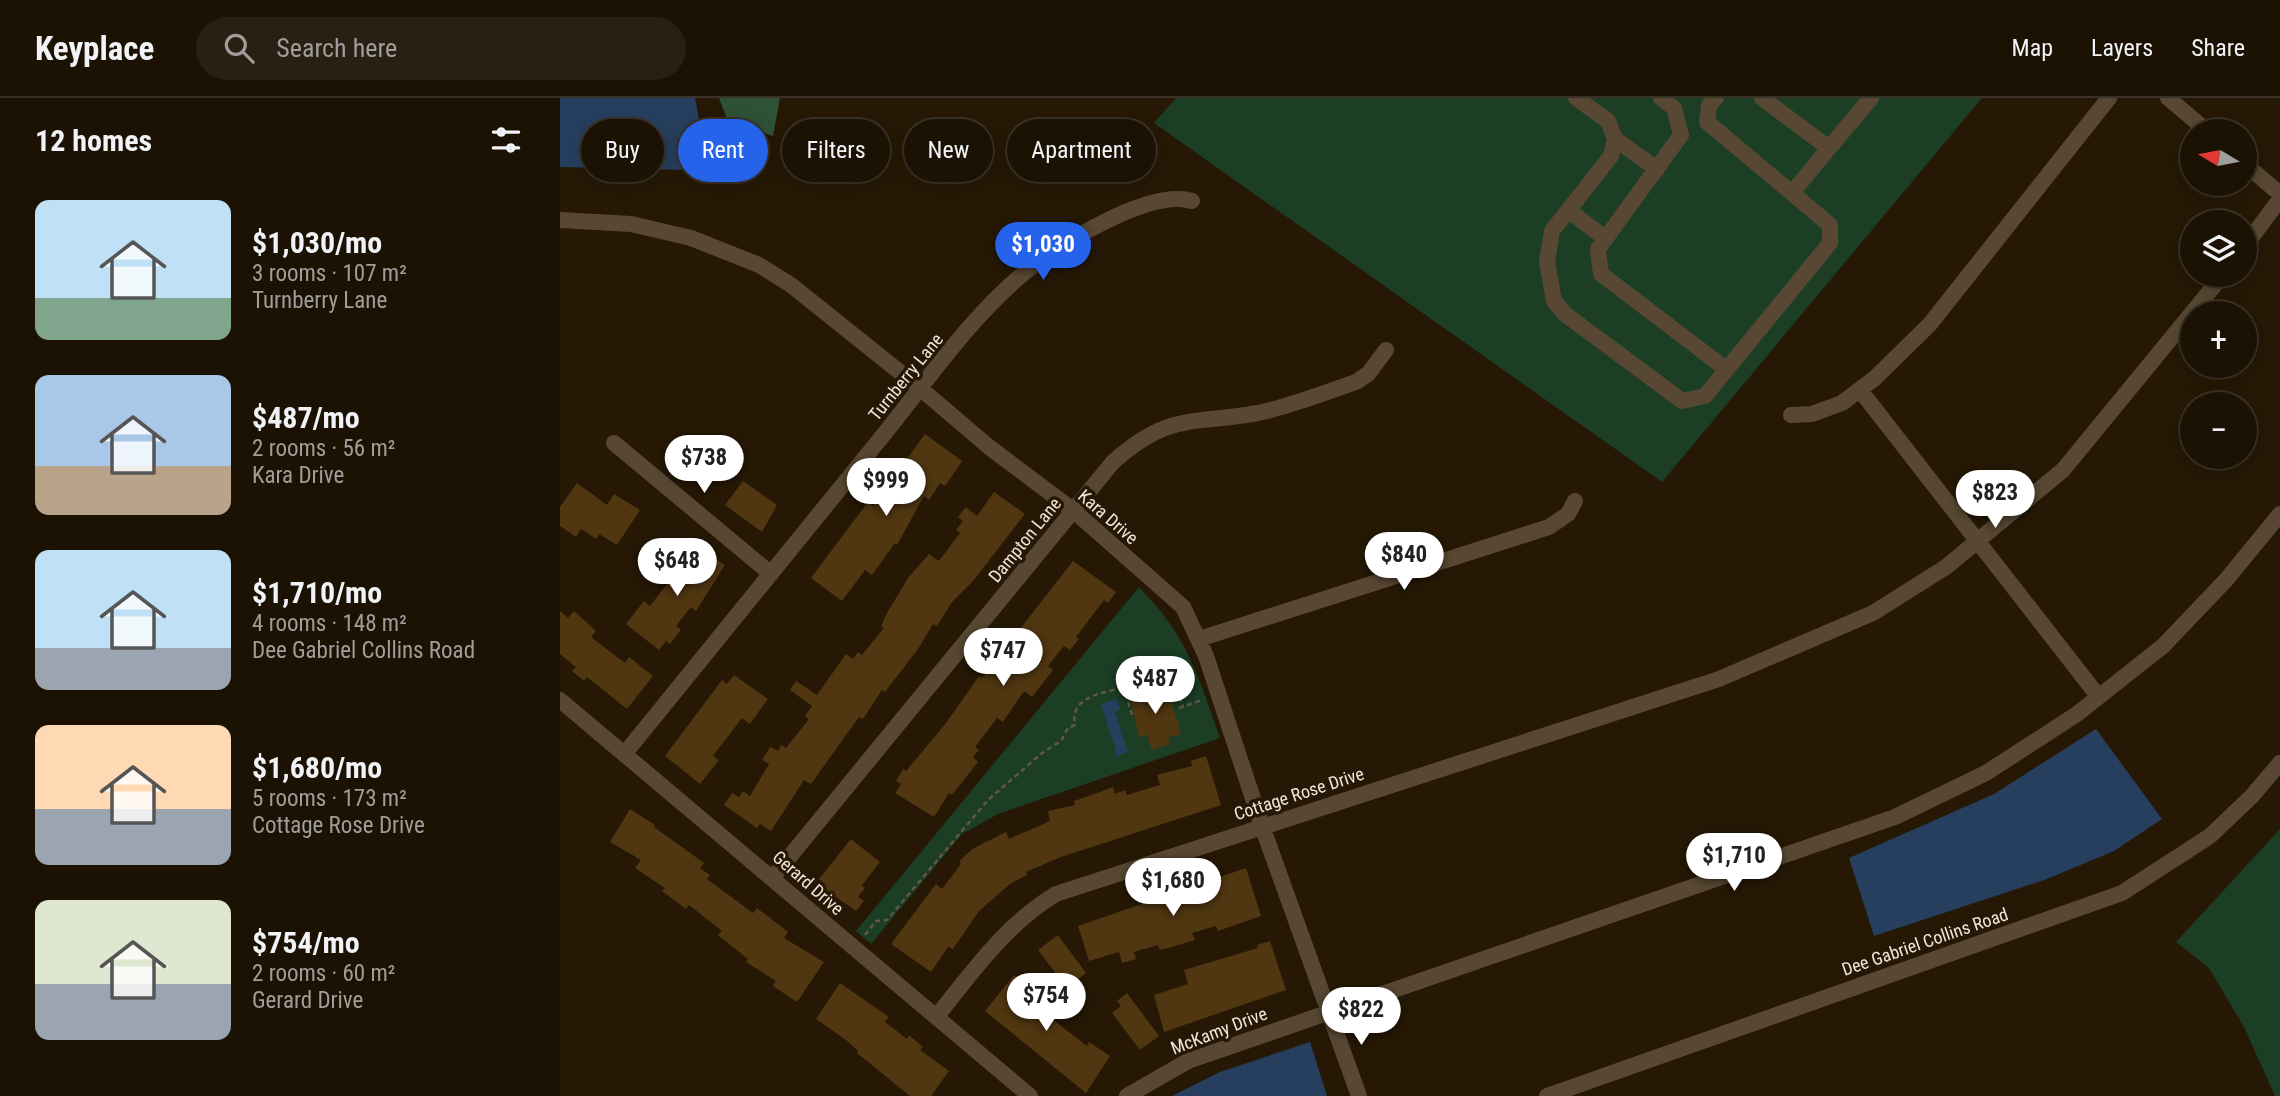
<!DOCTYPE html>
<meta charset="utf-8">
<style>
body{margin:0;font-family:"Roboto Condensed",sans-serif;background:#292013;color:#f1f3f6;height:100vh;display:flex;flex-direction:column;font-size:26px;white-space:nowrap}
*{box-sizing:border-box;margin:0}
p{font-size:23px;color:#a09e9a}
.icon{flex:none;width:38px;height:38px;fill:none;stroke:currentColor;stroke-width:2;stroke-linecap:round;stroke-linejoin:round}
.map{position:relative;flex:1;overflow:hidden}
.drawer{display:flex;flex-direction:column;background:#1c1204;width:560px}
.drawer>*{flex:none}
.guide{position:absolute;left:21px;top:21px;width:665px;height:63px;display:flex;gap:14px}
.needle{width:46px;rotate:280deg}
.tools{position:absolute;left:1620px;top:21px;display:grid;gap:14px}
.tools a{display:grid;place-items:center;width:77px;height:77px;border-radius:50%;background:#1c1204;box-shadow:0 4px 18px #0003,0 0 0 2px #3a3226;font-size:35px}
.price{position:absolute;translate:-50% -60px;padding:0 16px;border-radius:24px;background:#fff;color:#222;font-size:23px;line-height:46px;filter:drop-shadow(0 2px 4px #0008)}
.price::after{content:'';position:absolute;left:50%;top:42px;width:21px;height:16px;margin-left:-10px;background:inherit;clip-path:polygon(0 0,100% 0,50% 100%)}
.price.active{background:#2563eb;color:#fff}
ul{padding:0;list-style:none}
li{display:flex;align-items:center;gap:21px;height:175px;padding:0 35px}
li span{display:grid;place-items:center;flex:none;width:196px;height:140px;border-radius:14px;color:#555}
li>.icon{margin-inline-start:auto}
span .icon{width:84px;height:84px;fill:#fffc;stroke-width:1}
li b{font-size:30px}
h2{display:flex;justify-content:space-between;align-items:center;height:84px;padding:0 35px;font-size:30px}
.tag{padding:0 24px;border-radius:32px;background:#1c1204;box-shadow:0 4px 18px #0003,0 0 0 2px #3a3226;font-size:24px;line-height:63px}
.tag.active{background:#2563eb;color:#fff}
header{display:flex;align-items:center;gap:42px;box-sizing:border-box;height:98px;padding:0 35px;background:#1c1204;border-bottom:2px solid #3a3226}
header strong{font-size:33px}
nav{display:flex;gap:38px;margin-inline-start:auto;font-size:24px}
.search{width:490px;height:63px;background:#292013;display:flex;align-items:center;gap:18px;box-sizing:border-box;padding:0 24px;border-radius:38px;color:#a09e9a;font-size:26px}
main{display:flex;flex:1;min-height:0}
.map>svg:first-child{display:block}
.green{fill:#1c3e25}
.forest{fill:#2e5236}
.water{fill:#273f5f}
.building{fill:#503711}
.lines{fill:none;stroke-linecap:round;stroke-linejoin:round}
.path{stroke:#645746;stroke-width:2.5;stroke-dasharray:5 3.5;stroke-linecap:butt}
.minor{stroke:#584833;stroke-width:16}
.labels{text-anchor:middle;stroke-width:7;stroke-linejoin:round;paint-order:stroke}
.street-label{font-size:18px;fill:#f0e6da;stroke:#261805}
</style>
<header>
<strong>Keyplace</strong>
<div class="search"><svg class="icon" aria-label="search" viewBox="0 0 24 24"><circle cx="10" cy="10" r="6"/><path d="M15 15l6 6"/></svg>Search here</div>
<nav><a>Map</a><a>Layers</a><a>Share</a></nav>
</header>
<main>
<section class="drawer">
<h2>12 homes<svg class="icon" aria-label="filters" viewBox="0 0 24 24"><path d="M4 7h16M4 17h16"/><circle cx="9" cy="7" r="2"/><circle cx="15" cy="17" r="2"/></svg></h2>
<ul>
<li><span style="background:linear-gradient(#bfe0f5 70%,#7fa58c 0)"><svg class="icon" aria-label="home" viewBox="0 0 24 24"><path d="M3 11l9-7 9 7M6 9v11h12V9"/></svg></span><div><b>$1,030/mo</b><p>3 rooms · 107 m²</p><p>Turnberry Lane</p></div></li>
<li><span style="background:linear-gradient(#a9c7e8 65%,#b9a48a 0)"><svg class="icon" aria-label="home" viewBox="0 0 24 24"><path d="M3 11l9-7 9 7M6 9v11h12V9"/></svg></span><div><b>$487/mo</b><p>2 rooms · 56 m²</p><p>Kara Drive</p></div></li>
<li><span style="background:linear-gradient(#bfe0f5 70%,#9aa5b1 0)"><svg class="icon" aria-label="home" viewBox="0 0 24 24"><path d="M3 11l9-7 9 7M6 9v11h12V9"/></svg></span><div><b>$1,710/mo</b><p>4 rooms · 148 m²</p><p>Dee Gabriel Collins Road</p></div></li>
<li><span style="background:linear-gradient(#ffd9b3 60%,#9aa5b1 0)"><svg class="icon" aria-label="home" viewBox="0 0 24 24"><path d="M3 11l9-7 9 7M6 9v11h12V9"/></svg></span><div><b>$1,680/mo</b><p>5 rooms · 173 m²</p><p>Cottage Rose Drive</p></div></li>
<li><span style="background:linear-gradient(#dfe7d0 60%,#9aa5b1 0)"><svg class="icon" aria-label="home" viewBox="0 0 24 24"><path d="M3 11l9-7 9 7M6 9v11h12V9"/></svg></span><div><b>$754/mo</b><p>2 rooms · 60 m²</p><p>Gerard Drive</p></div></li>
</ul>
</section>
<div class="map">
<svg width="1720" height="998" viewBox="0 0 1720 998">
<rect width="100%" height="100%" fill="#261805"/>
<path class="green" d="M616 0H1422L1102 384 594 25Z
M579 489C627 537 638 578 660 640L438 716 402 736 311 846 296 833Z
M1720 731V998H1715L1684 929 1649 870 1616 844Z"/>
<path class="forest" d="M159 0H220L213 38 168 23Z"/>
<path class="water" d="M0 0H135C141 28 143 47 129 72L0 69Z
M557 601 560 611 555 614 568 654 555 659 556 653 541 606Z
M1536 631 1602 721 1554 753 1487 781 1314 838 1289 760 1434 696Z
M750 944 767 998H612L660 974Z"/>
<path class="building" d="M365 336 402 363 385 388 380 385 369 402 364 398 337 447 335 445 312 477 305 472 282 503 251 480 308 404 313 408Z
M183 383 217 407 202 434 165 407Z
M17 385 47 407 54 396 80 412 57 447 39 436 36 441 21 431 16 439 0 428V409Z
M434 394 465 416 413 483 392 504 377 528 373 526 358 551 325 594 322 592 303 621 299 619 251 686 244 682 211 733 200 726 197 730 164 707 172 695 179 699 183 693 190 698 209 666 202 662 210 649 218 653 221 647 226 650 249 621 245 618 252 608 230 592 236 583 257 597 286 556 293 561 298 554 302 557 324 530 321 528 327 515 348 480 369 456 379 463 400 435 396 432 403 423 398 419 406 409 417 418Z
M130 445 165 467 136 513 131 509 116 528 121 532 110 546 106 543 99 552 66 526 84 503 90 508 118 472 115 471Z
M513 463 556 494 548 505 544 502 516 539 519 541 510 552 504 548 488 568 493 572 472 599 464 593 443 624 437 620 415 649 419 652 413 659 418 664 392 697 389 695 374 719 335 695 341 686 336 683 343 671 346 673 386 625 419 578 422 580Z
M0 513 8 520 14 513 36 533 31 539 65 565 69 559 93 578 67 611 27 579 24 583 12 573 16 569 0 556Z
M174 577 208 601 190 626 182 620 153 658 159 662 140 686 105 658 162 582 167 586Z
M606 585 621 636 608 640 610 646 592 652 587 637 579 639 570 597Z
M646 658 661 707 501 759 466 774 467 777 451 785 419 813 393 851 388 849 371 874 331 846 376 786 382 791 401 766 399 763 414 750 446 734 449 741 490 723 488 713 515 707 514 703 540 694 553 689 555 696 565 692 567 697 600 687 597 677 632 668 631 663Z
M70 711 95 727 94 729 144 765 140 770 150 777 147 781 193 815 197 810 228 834 224 840 264 864 237 904 213 888 216 883 186 864 188 861 158 837 162 833 129 807 126 811 102 793 105 790 75 770 81 762 50 744Z
M291 741 320 764 302 787 305 790 298 799 304 803 296 813 256 785Z
M686 770 701 818 658 833 656 828 632 835 635 842 608 850 600 852 598 847 574 854 576 861 562 865 559 854 529 863 518 828Z
M498 837 526 875 507 890 478 852Z
M710 843 726 892 604 934 594 897 628 886 624 872 698 850 697 847Z
M454 877 493 905 488 911 496 917 492 921 527 948 529 944 550 958 526 995 425 913Z
M280 885 329 919 325 924 347 941 349 937 363 949 360 952 389 973 371 998H350L297 955 298 953 286 942 256 921Z
M567 895 599 938 580 952 552 915 561 908 557 903Z"/>
<g class="lines">
<path class="path" d="M619 610 642 602
M572 617 565 594 610 579 623 608
M305 837 316 823 327 822 428 702 482 655 501 643 508 630 515 627C509 598 544 595 565 589L567 593"/>
<path class="minor" d="M1016 0 1048 23 1055 41 1051 58 992 133 987 164 994 203 1005 216 1122 303 1145 298 1270 145V127L1147 24 1149 7 1156 0
M1101 0 1114 10 1121 37 1038 151 1041 176 1166 271
M1202 0 1269 50 1311 0
M1608 0 1647 33
M1055 41 1097 71
M1685 66 1720 96
M1232 95 1269 50
M1008 112 1045 140
M0 122 71 126 131 140 199 167 231 187 361 291 429 349 514 413 623 509 646 558 702 728 799 998
M1685 148 1720 101
M1300 292 1538 598
M1231 317 1252 316 1282 305 1315 280 1370 226 1549 0
M54 345 211 476
M639 541 989 429 1008 416 1015 403
M0 602 470 998
M66 654C149 551 233 449 316 346 363 289 407 222 465 174 497 148 589 90 632 103
M213 779 553 364C610 314 630 327 698 315 731 308 764 295 796 284L808 276 826 252
M377 918C413 873 446 826 496 796L1159 581 1313 515 1386 469 1503 372 1663 177
M567 998 628 963 1335 719 1426 675 1517 616 1603 548 1666 482 1720 416
M987 998 1562 795 1650 738 1692 698 1720 665"/>
</g>
<g class="labels">
<g class="street-label">
<text transform="translate(346 279) rotate(-51)" y="6">Turnberry Lane</text>
<text transform="translate(548 419) rotate(41)" y="6">Kara Drive</text>
<text transform="translate(465 442) rotate(-51)" y="6">Dampton Lane</text>
<text transform="translate(739 696) rotate(-18)" y="6">Cottage Rose Drive</text>
<text transform="translate(248 785) rotate(41)" y="6">Gerard Drive</text>
<text transform="translate(1365 844) rotate(-19)" y="6">Dee Gabriel Collins Road</text>
<text transform="translate(659 933) rotate(-21)" y="6">McKamy Drive</text>
</g>
</g>
</svg>
<div class="tools">
<a><svg class="needle" viewBox="-14 -14 28 28"><path d="M0-13l5 13h-10z" fill="#e53935"/><path d="M0 13l5-13h-10z" fill="#a09e9a"/></svg></a>
<a><svg class="icon" aria-label="layers" viewBox="0 0 24 24"><path d="M12 4l9 5-9 5-9-5zM3 14l9 5 9-5"/></svg></a>
<a>+</a>
<a>−</a>
</div>
<b class="price active" style="left:483px;top:184px">$1,030</b>
<b class="price" style="left:144px;top:397px">$738</b>
<b class="price" style="left:326px;top:420px">$999</b>
<b class="price" style="left:1435px;top:432px">$823</b>
<b class="price" style="left:844px;top:494px">$840</b>
<b class="price" style="left:117px;top:500px">$648</b>
<b class="price" style="left:443px;top:590px">$747</b>
<b class="price" style="left:595px;top:618px">$487</b>
<b class="price" style="left:1174px;top:795px">$1,710</b>
<b class="price" style="left:613px;top:820px">$1,680</b>
<b class="price" style="left:486px;top:935px">$754</b>
<b class="price" style="left:801px;top:949px">$822</b>
<div class="guide">
<a class="tag">Buy</a>
<a class="tag active">Rent</a>
<a class="tag">Filters</a>
<a class="tag">New</a>
<a class="tag">Apartment</a>
</div>
</div>
</main>
